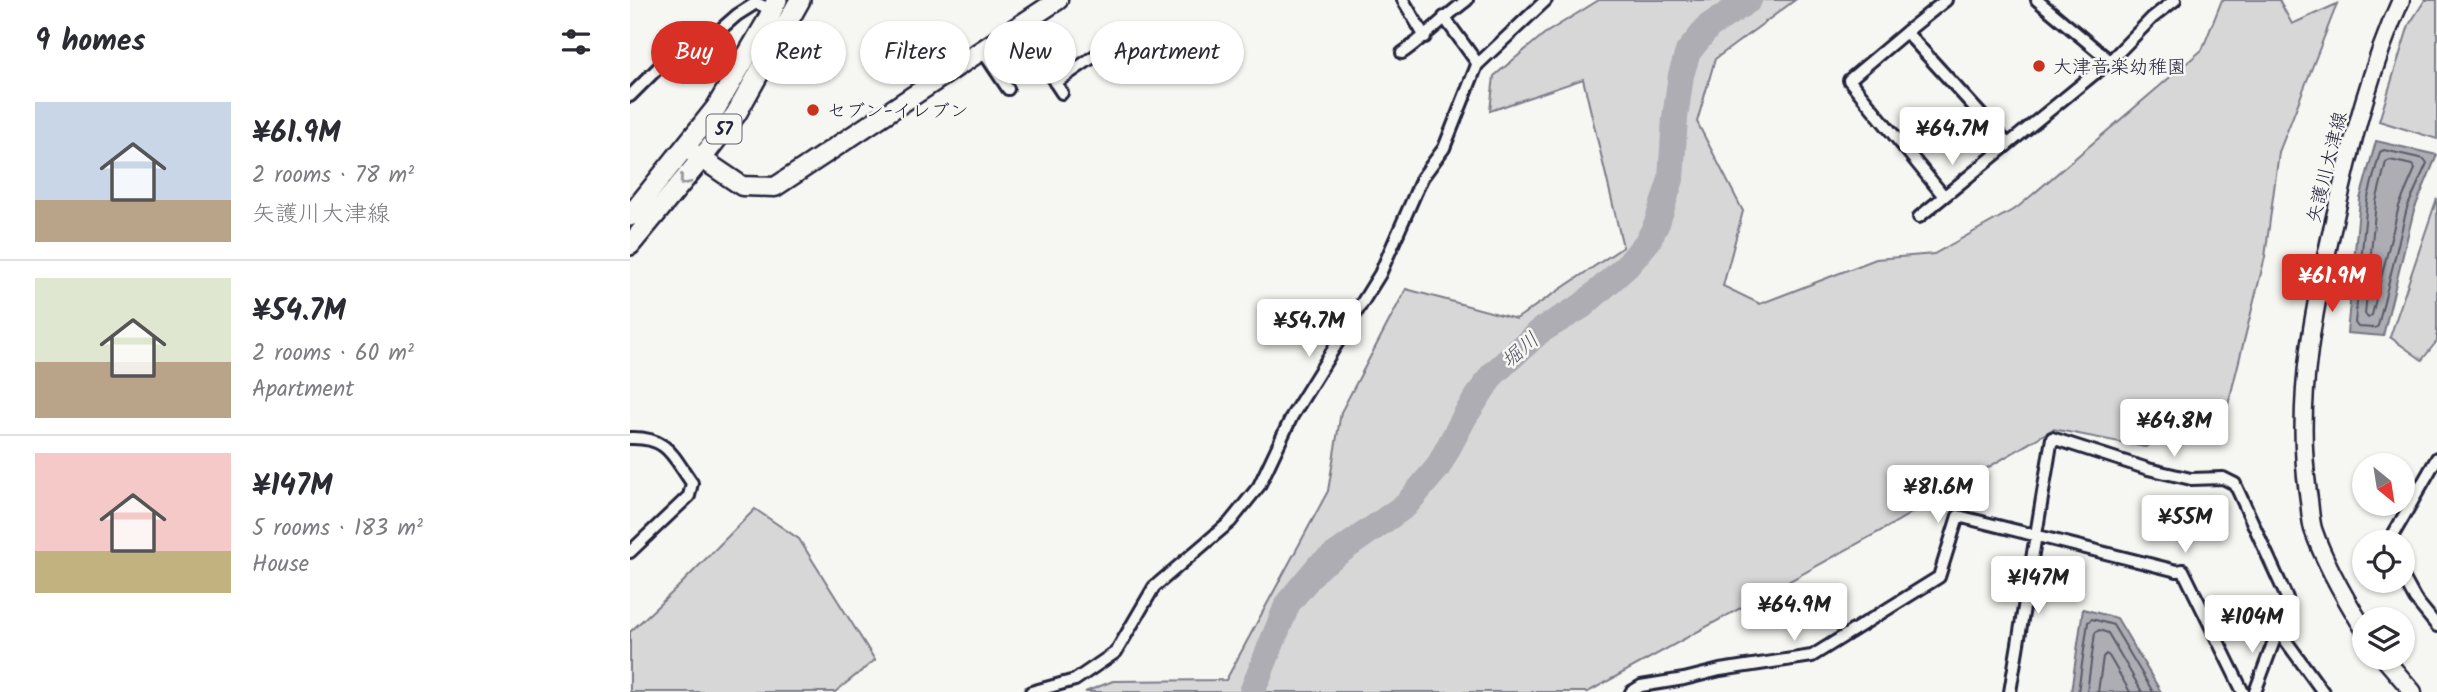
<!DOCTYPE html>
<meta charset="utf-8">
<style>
body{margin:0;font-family:Kalam,"Klee One",sans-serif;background:#f7f7f7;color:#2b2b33;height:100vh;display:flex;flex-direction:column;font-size:26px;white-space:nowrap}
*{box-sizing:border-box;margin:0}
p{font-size:23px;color:#7c7c81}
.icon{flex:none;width:38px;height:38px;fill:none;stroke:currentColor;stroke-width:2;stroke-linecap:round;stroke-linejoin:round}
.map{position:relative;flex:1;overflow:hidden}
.side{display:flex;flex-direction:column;background:#fff;width:630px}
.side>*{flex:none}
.banner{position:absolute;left:21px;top:21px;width:665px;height:63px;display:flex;gap:14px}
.needle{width:46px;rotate:150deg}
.fabs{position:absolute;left:1722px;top:453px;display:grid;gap:14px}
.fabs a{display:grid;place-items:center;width:63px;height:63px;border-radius:50%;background:#fff;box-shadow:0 2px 5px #0004;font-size:35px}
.price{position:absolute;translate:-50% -60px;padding:0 16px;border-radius:7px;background:#fff;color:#222;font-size:23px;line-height:46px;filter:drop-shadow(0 2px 4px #0008)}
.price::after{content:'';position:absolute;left:50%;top:42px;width:21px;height:16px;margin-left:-10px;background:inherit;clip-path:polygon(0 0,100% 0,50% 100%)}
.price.current{background:#d93025;color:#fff}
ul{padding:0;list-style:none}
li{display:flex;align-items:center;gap:21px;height:175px;padding:0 35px}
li+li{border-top:2px solid #e1e1e2}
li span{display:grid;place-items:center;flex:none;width:196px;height:140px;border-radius:0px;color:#555}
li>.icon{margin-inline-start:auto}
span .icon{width:84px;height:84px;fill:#fffc;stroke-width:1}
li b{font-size:30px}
h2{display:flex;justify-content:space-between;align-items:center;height:84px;padding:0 35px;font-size:30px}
.chip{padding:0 24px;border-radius:32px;background:#fff;box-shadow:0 2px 5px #0004;font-size:24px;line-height:63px}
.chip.current{background:#d93025;color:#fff}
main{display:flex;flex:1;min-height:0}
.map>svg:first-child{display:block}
.green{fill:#d7d7d7;stroke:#7c7c89;stroke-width:2}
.water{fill:#adadb3;stroke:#757583;stroke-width:2}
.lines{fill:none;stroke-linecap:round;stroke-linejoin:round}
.shore{stroke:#5a5a6b;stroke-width:2}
.river{stroke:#adadb3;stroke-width:26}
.minor-casing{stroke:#22223b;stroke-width:16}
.secondary-casing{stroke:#22223b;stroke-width:21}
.primary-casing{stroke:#22223b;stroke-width:23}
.trunk-casing{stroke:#22223b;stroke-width:24}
.minor{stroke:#f6f6f2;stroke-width:10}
.secondary{stroke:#f6f6f2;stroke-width:16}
.primary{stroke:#f6f6f2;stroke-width:18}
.trunk{stroke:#f6f6f2;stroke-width:19}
.oneway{stroke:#9797a0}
.poi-dot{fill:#c8321e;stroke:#f6f6f2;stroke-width:2.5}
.labels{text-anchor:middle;stroke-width:5;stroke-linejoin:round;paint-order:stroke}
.shield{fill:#f6f6f2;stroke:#626272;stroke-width:2}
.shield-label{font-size:18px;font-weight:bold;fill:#22223b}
.poi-label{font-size:19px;fill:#22223b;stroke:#f6f6f2;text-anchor:start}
.street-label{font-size:19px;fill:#22223b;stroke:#f6f6f2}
.water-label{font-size:21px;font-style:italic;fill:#535365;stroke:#f6f6f2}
</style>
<main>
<section class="side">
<h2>9 homes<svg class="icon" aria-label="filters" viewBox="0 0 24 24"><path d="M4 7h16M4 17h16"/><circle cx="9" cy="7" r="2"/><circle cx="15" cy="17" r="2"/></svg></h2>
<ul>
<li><span style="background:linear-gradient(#c9d6e8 70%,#b9a48a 0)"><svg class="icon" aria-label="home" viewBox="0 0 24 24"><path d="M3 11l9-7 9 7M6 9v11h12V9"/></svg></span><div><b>¥61.9M</b><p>2 rooms · 78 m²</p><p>矢護川大津線</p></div></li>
<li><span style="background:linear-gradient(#dfe7d0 60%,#b9a48a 0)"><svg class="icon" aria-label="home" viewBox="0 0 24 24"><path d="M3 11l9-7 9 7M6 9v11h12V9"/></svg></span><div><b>¥54.7M</b><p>2 rooms · 60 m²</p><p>Apartment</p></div></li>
<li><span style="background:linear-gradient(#f6c9c9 70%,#c2b280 0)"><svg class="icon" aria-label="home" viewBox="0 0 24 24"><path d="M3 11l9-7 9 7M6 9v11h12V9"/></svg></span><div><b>¥147M</b><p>5 rooms · 183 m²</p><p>House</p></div></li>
</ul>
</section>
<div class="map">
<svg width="1807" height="692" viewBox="0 0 1807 692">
<rect width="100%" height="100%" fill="#f6f6f2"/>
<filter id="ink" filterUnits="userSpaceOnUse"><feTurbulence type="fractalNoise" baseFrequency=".0143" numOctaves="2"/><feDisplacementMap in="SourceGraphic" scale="14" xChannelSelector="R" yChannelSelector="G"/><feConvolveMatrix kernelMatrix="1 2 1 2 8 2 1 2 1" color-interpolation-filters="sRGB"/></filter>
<g filter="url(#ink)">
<path class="green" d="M969 0H1165L1085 59 1067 122 1113 211 1093 286 1130 304 1246 259 1304 254 1388 207 1572 50 1592 0H1649L1662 24 1707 4 1649 152 1635 257 1597 409 1515 447 1423 429 1256 528 958 692H455L483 681 596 680 698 491 711 412 776 289 886 319 993 247 953 79 860 111 864 76 914 34Z
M1795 0H1807V139L1749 121 1779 25Z
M1807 198V341L1792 360 1760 337Z
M125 509 169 539 245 660 205 692H0V632L46 589Z"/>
<path class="water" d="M1746 141 1807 155 1784 210 1753 336 1717 333 1730 199Z
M1453 609 1487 618 1531 692H1441Z"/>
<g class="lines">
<path class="shore" d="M1754 150 1794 159 1797 163 1777 208 1748 326 1745 328 1728 327 1725 323 1737 201 1750 152Z
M1760 160 1782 165 1785 169 1769 206 1742 315 1738 318 1735 314 1746 202 1756 162Z
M1448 692 1458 622 1462 619 1483 625 1523 692
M1457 692 1465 633 1469 630 1478 633 1512 692
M1468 692 1473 657 1476 654 1479 656 1500 692"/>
<path class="river" d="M622 692 658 603 688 567 776 505 808 467 835 416 862 375 910 331 952 306 998 265 1018 241 1027 223 1041 179 1045 118 1051 75 1058 52 1079 26 1119 0"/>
<g class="minor-casing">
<path id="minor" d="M773 0 795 37
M1316 0 1276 32 1377 143
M1407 0 1480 61
M814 17 848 64
M388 26 432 93
M1276 32 1219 80 1313 195
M352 50 378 89
M772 53C795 37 814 17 837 0
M425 83 488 40
M0 96 42 54 91 29 107 15 126 3 142 10
M1289 217 1480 61 1522 18 1545 0
M0 438C38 437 42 455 62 483L59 496 0 552
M1759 542 1807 458
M1773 577 1785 599 1807 626
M1648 630 1693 692
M401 692 445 680 486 652 524 587 600 522 629 486 662 416 750 274 792 178 814 148 847 65 916 0
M1001 692 1011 686 1054 679 1090 670 1182 656 1309 577 1328 516 1547 571 1553 570 1613 692
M1380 692 1422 438 1518 469 1561 479 1593 478 1605 484 1657 598 1648 630 1625 692"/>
</g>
<g class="secondary-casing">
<path id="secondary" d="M1734 629C1716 600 1694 562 1683 529 1680 518 1680 504 1678 493 1664 396 1685 302 1707 208 1723 138 1741 66 1771 0
M1754 658 1783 692"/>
</g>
<g class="primary-casing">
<path id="primary" d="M56 148 112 186 145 187 428 0"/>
</g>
<g class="trunk-casing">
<path id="trunk" d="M0 216 86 108 136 23 147 0
M0 245 72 158 106 114 170 0"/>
</g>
<use href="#minor" class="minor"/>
<use href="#secondary" class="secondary"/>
<use href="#primary" class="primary"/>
<use href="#trunk" class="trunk"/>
</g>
<defs><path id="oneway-chevron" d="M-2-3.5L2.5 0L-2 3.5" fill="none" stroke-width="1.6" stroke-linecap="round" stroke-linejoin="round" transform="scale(1.75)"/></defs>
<use class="oneway" href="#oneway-chevron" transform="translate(54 181) rotate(130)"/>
</g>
<g class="poi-dot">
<circle cx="1409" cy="66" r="7"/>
<circle cx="183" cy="110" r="7"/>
</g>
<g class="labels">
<rect class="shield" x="76.5" y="114.5" width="35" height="29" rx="5"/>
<g class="shield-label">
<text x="94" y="135">57</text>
</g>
<g class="poi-label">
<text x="1423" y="73">大津音楽幼稚園</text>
<text x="197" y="117">セブン-イレブン</text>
</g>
<g class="street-label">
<text transform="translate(1696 167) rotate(-76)" y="7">矢護川大津線</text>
</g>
<g class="water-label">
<text transform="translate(890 350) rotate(-41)" y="7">堀川</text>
</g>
</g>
</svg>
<div class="fabs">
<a><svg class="needle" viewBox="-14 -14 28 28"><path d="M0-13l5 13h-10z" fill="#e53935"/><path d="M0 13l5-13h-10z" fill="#7c7c81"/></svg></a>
<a><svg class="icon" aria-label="locate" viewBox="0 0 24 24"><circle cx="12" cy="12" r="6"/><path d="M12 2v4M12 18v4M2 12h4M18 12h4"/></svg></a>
<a><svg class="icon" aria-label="layers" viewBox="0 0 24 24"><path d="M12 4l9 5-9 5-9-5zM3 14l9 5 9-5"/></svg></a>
</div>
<b class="price" style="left:1322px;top:167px">¥64.7M</b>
<b class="price current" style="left:1702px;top:314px">¥61.9M</b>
<b class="price" style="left:679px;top:359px">¥54.7M</b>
<b class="price" style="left:1544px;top:459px">¥64.8M</b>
<b class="price" style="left:1308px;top:525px">¥81.6M</b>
<b class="price" style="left:1555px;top:555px">¥55M</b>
<b class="price" style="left:1408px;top:616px">¥147M</b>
<b class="price" style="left:1164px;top:643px">¥64.9M</b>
<b class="price" style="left:1622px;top:655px">¥104M</b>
<div class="banner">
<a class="chip current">Buy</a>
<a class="chip">Rent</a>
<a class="chip">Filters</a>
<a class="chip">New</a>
<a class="chip">Apartment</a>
</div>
</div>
</main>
